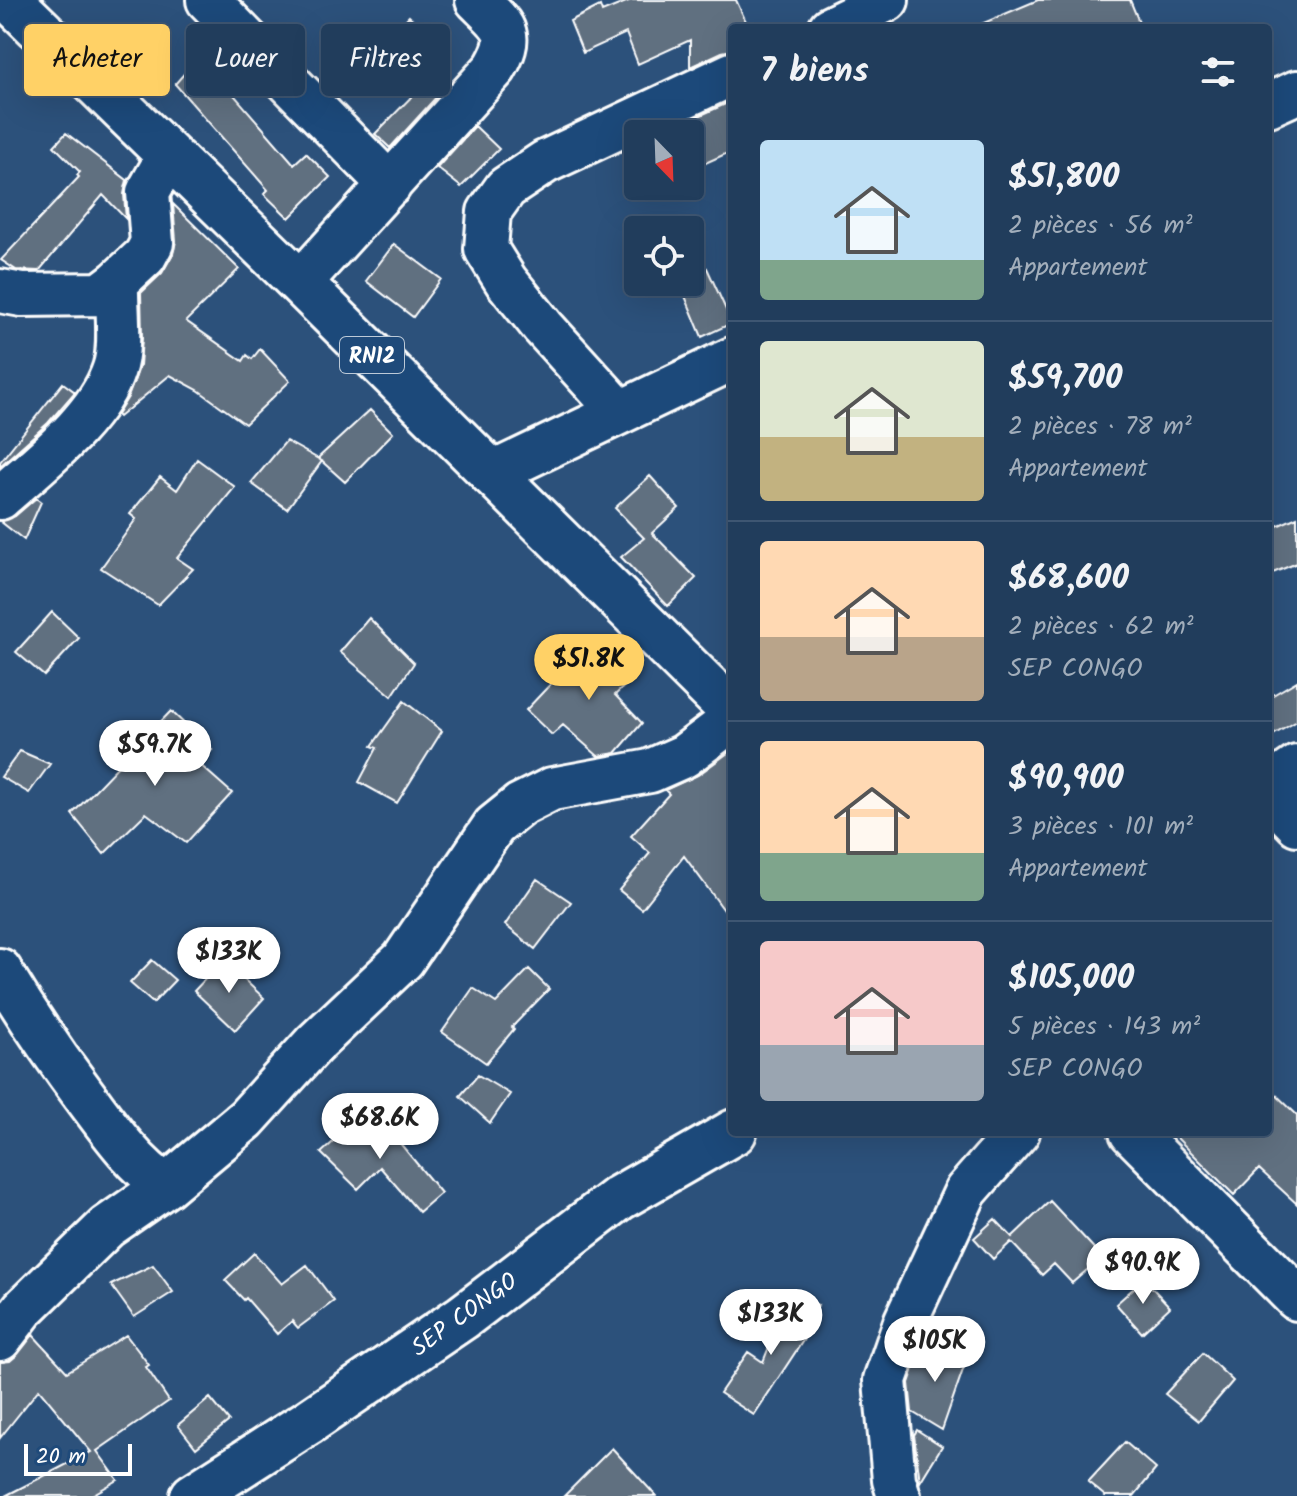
<!DOCTYPE html>
<html lang="fr">
<meta charset="utf-8">
<style>
body{margin:0;font-family:Kalam,sans-serif;background:#2d4865;color:#f1f3f6;height:100vh;display:flex;flex-direction:column;font-size:30px;white-space:nowrap}
*{box-sizing:border-box;margin:0}
p{font-size:26px;color:#a2aebb}
.icon{flex:none;width:44px;height:44px;fill:none;stroke:currentColor;stroke-width:2;stroke-linecap:round;stroke-linejoin:round}
.map{position:relative;flex:1;overflow:hidden}
.details{position:absolute;left:728px;top:24px;width:544px;height:1112px;display:flex;flex-direction:column;background:#213d5c;border-radius:8px;box-shadow:0 8px 32px #0002,0 0 0 2px #3e5672}
.details>*{flex:none}
.hud{position:absolute;left:24px;top:24px;width:584px;height:72px;display:flex;gap:16px}
.needle{width:52px;rotate:157deg}
.tools{position:absolute;left:624px;top:120px;display:grid;gap:16px}
.tools a{display:grid;place-items:center;width:80px;height:80px;border-radius:8px;background:#213d5c;box-shadow:0 8px 32px #0002,0 0 0 2px #3e5672;font-size:40px}
.scale{position:absolute;left:24px;bottom:20px;width:108px;box-sizing:border-box;padding-left:8px;border:4px solid #fff;border-top:0;font-size:22px;line-height:28px;white-space:nowrap;color:#fff;-webkit-text-stroke:6px #1f4a7a;paint-order:stroke}
.price{position:absolute;translate:-50% -68px;padding:0 18px;border-radius:28px;background:#fff;color:#222;font-size:26px;line-height:52px;filter:drop-shadow(0 2px 4px #0008)}
.price::after{content:'';position:absolute;left:50%;top:48px;width:24px;height:18px;margin-left:-12px;background:inherit;clip-path:polygon(0 0,100% 0,50% 100%)}
.price.current{background:#ffd166;color:#111}
ul{padding:0;list-style:none}
li{display:flex;align-items:center;gap:24px;height:200px;padding:0 32px}
li+li{border-top:2px solid #3e5672}
li span{display:grid;place-items:center;flex:none;width:224px;height:160px;border-radius:8px;color:#555}
li>.icon{margin-inline-start:auto}
span .icon{width:96px;height:96px;fill:#fffc;stroke-width:1}
li b{font-size:34px}
h2{display:flex;justify-content:space-between;align-items:center;height:96px;padding:0 32px;font-size:34px}
.tag{padding:0 28px;border-radius:8px;background:#213d5c;box-shadow:0 8px 32px #0002,0 0 0 2px #3e5672;font-size:28px;line-height:72px}
.tag.current{background:#ffd166;color:#111}
.map>svg:first-child{display:block}
.building{fill:#616f80;stroke:#fff;stroke-width:2}
.lines{fill:none;stroke-linecap:round;stroke-linejoin:round}
.minor-casing{stroke:#fff;stroke-width:48}
.tertiary-casing{stroke:#fff;stroke-width:50}
.primary-casing{stroke:#fff;stroke-width:50}
.minor{stroke:#1f4a7a;stroke-width:42}
.tertiary{stroke:#1f4a7a;stroke-width:44}
.primary{stroke:#1f4a7a;stroke-width:44}
.labels{text-anchor:middle;stroke-width:6;stroke-linejoin:round;paint-order:stroke}
.shield{fill:#1f4a7a;stroke:#bcc9d7;stroke-width:2}
.shield-label{font-size:22px;font-weight:bold;fill:#fff}
.street-label{font-size:24px;fill:#fff;stroke:#1f4a7a}
</style>
<div class="map">
<svg width="1297" height="1496" viewBox="0 0 1297 1496">
<rect width="100%" height="100%" fill="#2c517b"/>
<filter id="ink" filterUnits="userSpaceOnUse"><feTurbulence type="fractalNoise" baseFrequency=".0125" numOctaves="2"/><feDisplacementMap in="SourceGraphic" scale="16" xChannelSelector="R" yChannelSelector="G"/><feConvolveMatrix kernelMatrix="1 2 1 2 8 2 1 2 1" color-interpolation-filters="sRGB"/></filter>
<g filter="url(#ink)">
<path class="building" d="M631 0H736L749 28H732V50L722 52 690 67V40L638 64 626 33 583 53 570 21 600 6 602 12Z
M1038 0H1130L1139 22 1124 28H972Z
M409 16 438 42 418 62 390 36Z
M198 58 215 73 294 164 306 153 330 177 289 218 264 194 268 190 175 84Z
M427 81 440 93 390 148 375 134Z
M732 101V151L690 170V120Z
M475 126 499 149 461 187 437 168Z
M66 133 127 180 124 194 126 219 103 195 39 271 16 270 1 260 79 177 77 175 80 172 54 146Z
M173 204 239 269 186 321 243 361 247 355 252 359 260 349 290 381 245 424 198 390 170 375 119 417 117 415 128 397 140 365 142 338 141 293 162 273 173 254 176 241Z
M394 244 441 279 413 317 366 281Z
M707 268 732 323 702 337 680 284 690 282V278Z
M63 383 75 392 48 423 0 466V462Z
M370 410 393 433 345 482 318 458Z
M286 441 322 461 287 509 251 483Z
M197 459 235 487 177 558 193 569 158 605 101 568 136 519 130 514 160 477 177 490Z
M650 476 679 508 652 533 696 578 668 606 621 557 644 538 615 508Z
M36 498 41 502 24 540 0 521 15 516Z
M1297 517V563L1268 575V530Z
M52 612 79 638 44 676 16 652Z
M369 618 414 663 392 696 340 652Z
M593 639 632 679 615 695 642 723 616 753 598 756 563 725 552 735 526 710Z
M1297 681V721L1268 738V698Z
M404 701 442 731 397 803 359 782 377 748 372 746Z
M171 711 212 750 198 763 232 793 186 843 146 813 104 854 72 814Z
M732 750V921L684 856 642 909 619 890 650 853 631 836 669 794 665 790 698 775Z
M20 751 50 764 29 793 1 777Z
M537 879 571 902 535 949 505 925Z
M152 960 175 980 153 1003 130 983Z
M223 960 264 998 235 1030 194 991Z
M529 969 549 989 512 1027 514 1029 486 1063 442 1032 473 988 496 1003Z
M478 1075 510 1094 490 1123 460 1096Z
M1268 1087 1297 1115V1204L1259 1169 1234 1195 1171 1132H1268Z
M365 1113 399 1142 441 1193 419 1212 380 1167 358 1189 321 1153Z
M1050 1201 1102 1257 1072 1283 1054 1264 1042 1275 1011 1242 993 1259 974 1238 995 1219 1012 1237Z
M254 1253 282 1284 307 1265 334 1301 298 1328 292 1321 277 1334 246 1298 244 1300 225 1280Z
M153 1265 173 1292 134 1317 111 1285Z
M1144 1279 1170 1307 1142 1333 1116 1304Z
M790 1294 818 1305 806 1336 754 1415 720 1393 748 1352 763 1362Z
M33 1335 67 1372 126 1335 149 1365 146 1367 169 1401 97 1451 118 1480 90 1496H5L91 1452 39 1389 0 1438V1362L10 1361 18 1354Z
M923 1343 966 1361 942 1430 912 1412 909 1383Z
M1203 1353 1233 1381 1199 1421 1165 1394Z
M210 1398 229 1421 196 1448 178 1425Z
M917 1430 942 1446 920 1482 914 1435Z
M1125 1442 1156 1469 1134 1496H1105L1088 1482Z
M612 1448 656 1496H564Z"/>
<g class="lines">
<g class="minor-casing">
<path id="minor" d="M208 0 390 185
M830 28 887 0
M1268 105 1297 92
M300 283 495 68C516 32 503 26 477 0
M0 291 22 295 101 294 117 282 145 256 152 243 148 192 169 155
M620 412 543 327 506 281 486 249 489 212 506 188 545 162 732 74
M491 474 732 359
M0 498C38 464 98 419 114 369 122 346 116 307 117 282
M1268 794 1297 824
M0 970C27 1015 56 1058 87 1099 111 1131 133 1163 166 1186
M0 1339 23 1309 107 1227 166 1186 246 1119 314 1044 403 960 494 826 520 805 552 789 650 771 684 756 732 720
M899 1496 894 1480 885 1380 906 1320 966 1191 1018 1132"/>
</g>
<g class="tertiary-casing">
<path id="tertiary" d="M1268 788 1297 768
M193 1496 307 1423 463 1317 619 1198 734 1132"/>
</g>
<g class="primary-casing">
<path id="primary" d="M10 0 300 283 732 711
M1132 1132 1297 1298"/>
</g>
<use href="#minor" class="minor"/>
<use href="#tertiary" class="tertiary"/>
<use href="#primary" class="primary"/>
</g>
</g>
<g class="labels">
<rect class="shield" x="340" y="337" width="64" height="36" rx="6"/>
<g class="shield-label">
<text x="372" y="363">RN12</text>
</g>
<g class="street-label">
<text transform="translate(464 1314) rotate(-36)" y="8">SEP CONGO</text>
</g>
</g>
</svg>
<div class="tools">
<a><svg class="needle" viewBox="-14 -14 28 28"><path d="M0-13l5 13h-10z" fill="#e53935"/><path d="M0 13l5-13h-10z" fill="#a2aebb"/></svg></a>
<a><svg class="icon" aria-label="locate" viewBox="0 0 24 24"><circle cx="12" cy="12" r="6"/><path d="M12 2v4M12 18v4M2 12h4M18 12h4"/></svg></a>
</div>
<div class="scale">20 m</div>
<b class="price current" style="left:589px;top:702px">$51.8K</b>
<b class="price" style="left:155px;top:788px">$59.7K</b>
<b class="price" style="left:229px;top:995px">$133K</b>
<b class="price" style="left:380px;top:1161px">$68.6K</b>
<b class="price" style="left:1143px;top:1306px">$90.9K</b>
<b class="price" style="left:771px;top:1357px">$133K</b>
<b class="price" style="left:935px;top:1384px">$105K</b>
<div class="hud">
<a class="tag current">Acheter</a>
<a class="tag">Louer</a>
<a class="tag">Filtres</a>
</div>
<section class="details">
<h2>7 biens<svg class="icon" aria-label="filters" viewBox="0 0 24 24"><path d="M4 7h16M4 17h16"/><circle cx="9" cy="7" r="2"/><circle cx="15" cy="17" r="2"/></svg></h2>
<ul>
<li><span style="background:linear-gradient(#bfe0f5 75%,#7fa58c 0)"><svg class="icon" aria-label="home" viewBox="0 0 24 24"><path d="M3 11l9-7 9 7M6 9v11h12V9"/></svg></span><div><b>$51,800</b><p>2 pièces · 56 m²</p><p>Appartement</p></div></li>
<li><span style="background:linear-gradient(#dfe7d0 60%,#c2b280 0)"><svg class="icon" aria-label="home" viewBox="0 0 24 24"><path d="M3 11l9-7 9 7M6 9v11h12V9"/></svg></span><div><b>$59,700</b><p>2 pièces · 78 m²</p><p>Appartement</p></div></li>
<li><span style="background:linear-gradient(#ffd9b3 60%,#b9a48a 0)"><svg class="icon" aria-label="home" viewBox="0 0 24 24"><path d="M3 11l9-7 9 7M6 9v11h12V9"/></svg></span><div><b>$68,600</b><p>2 pièces · 62 m²</p><p>SEP CONGO</p></div></li>
<li><span style="background:linear-gradient(#ffd9b3 70%,#7fa58c 0)"><svg class="icon" aria-label="home" viewBox="0 0 24 24"><path d="M3 11l9-7 9 7M6 9v11h12V9"/></svg></span><div><b>$90,900</b><p>3 pièces · 101 m²</p><p>Appartement</p></div></li>
<li><span style="background:linear-gradient(#f6c9c9 65%,#9aa5b1 0)"><svg class="icon" aria-label="home" viewBox="0 0 24 24"><path d="M3 11l9-7 9 7M6 9v11h12V9"/></svg></span><div><b>$105,000</b><p>5 pièces · 143 m²</p><p>SEP CONGO</p></div></li>
</ul>
</section>
</div>
